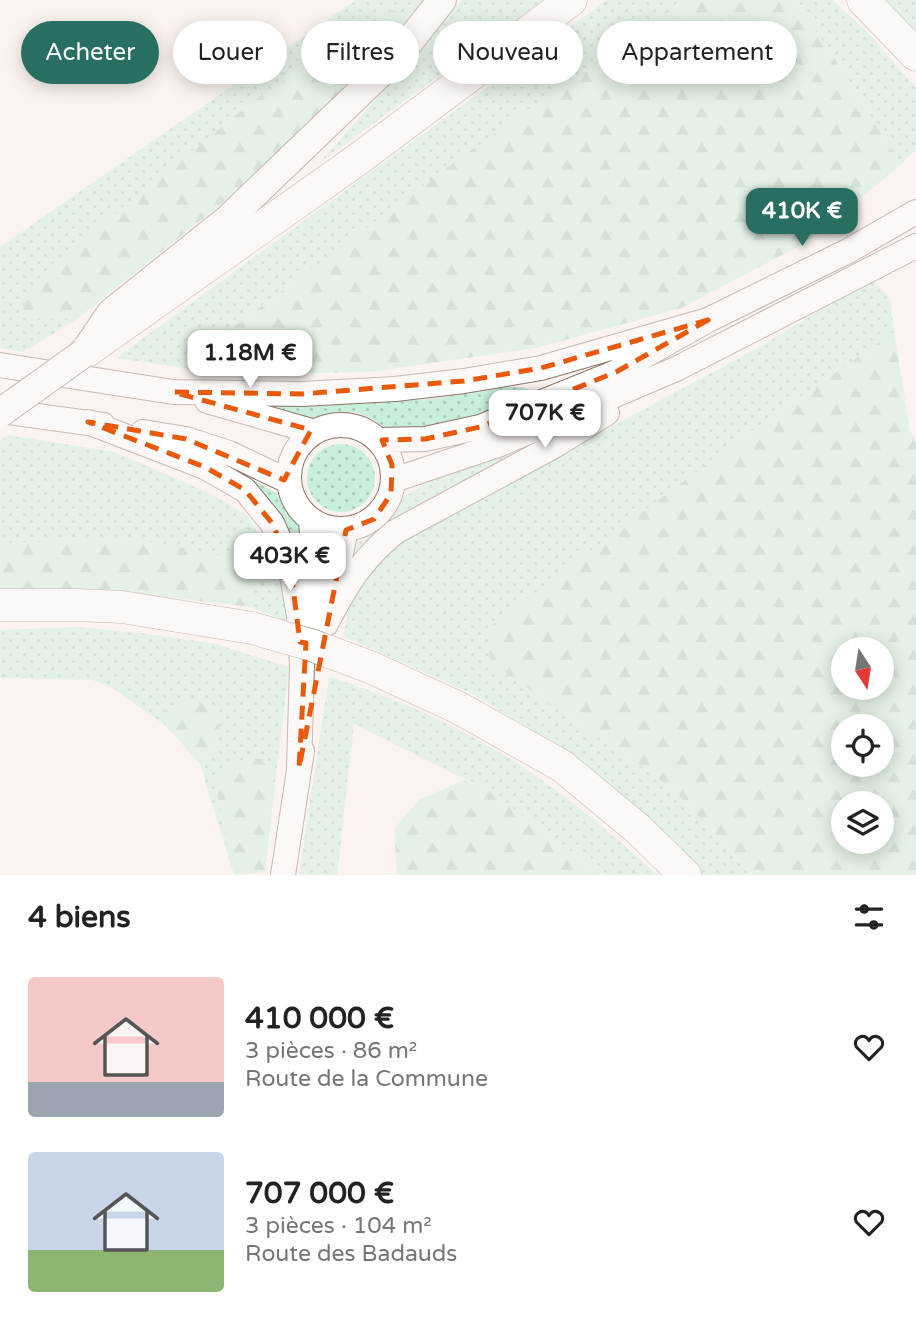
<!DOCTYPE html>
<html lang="fr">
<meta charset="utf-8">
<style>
body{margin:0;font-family:"Varela Round",sans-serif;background:#f6f6f6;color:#222;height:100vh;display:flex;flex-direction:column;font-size:26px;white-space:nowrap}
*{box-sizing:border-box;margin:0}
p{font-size:23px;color:#767676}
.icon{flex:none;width:38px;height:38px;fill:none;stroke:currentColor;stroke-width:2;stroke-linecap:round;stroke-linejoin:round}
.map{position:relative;height:875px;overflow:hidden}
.drawer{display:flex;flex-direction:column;background:#fff;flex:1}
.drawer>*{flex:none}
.guide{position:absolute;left:21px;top:21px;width:875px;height:63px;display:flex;gap:14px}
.needle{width:46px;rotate:168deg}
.tools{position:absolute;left:831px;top:637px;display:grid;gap:14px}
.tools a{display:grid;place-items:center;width:63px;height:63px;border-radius:50%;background:#fff;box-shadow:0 4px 18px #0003;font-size:35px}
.price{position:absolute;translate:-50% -60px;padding:0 16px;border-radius:14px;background:#fff;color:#222;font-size:23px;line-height:46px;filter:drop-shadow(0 2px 4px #0008)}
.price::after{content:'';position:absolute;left:50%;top:42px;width:21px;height:16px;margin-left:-10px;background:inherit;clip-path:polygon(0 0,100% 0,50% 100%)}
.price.on{background:#286e63;color:#fff}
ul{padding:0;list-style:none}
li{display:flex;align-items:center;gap:21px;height:175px;padding:0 28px}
li span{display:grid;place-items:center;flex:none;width:196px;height:140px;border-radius:7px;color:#555}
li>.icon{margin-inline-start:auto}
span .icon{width:84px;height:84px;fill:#fffc;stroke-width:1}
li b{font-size:30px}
h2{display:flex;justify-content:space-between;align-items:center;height:84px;padding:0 28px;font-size:30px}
.pill{padding:0 24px;border-radius:32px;background:#fff;box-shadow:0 4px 18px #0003;font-size:24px;line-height:63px}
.pill.on{background:#286e63;color:#fff}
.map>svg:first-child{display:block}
.grass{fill:url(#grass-dots)}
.forest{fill:url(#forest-firs);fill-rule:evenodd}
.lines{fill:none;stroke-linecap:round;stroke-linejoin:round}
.secondary-casing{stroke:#907464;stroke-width:26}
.primary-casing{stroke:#907464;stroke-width:30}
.highway-casing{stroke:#907464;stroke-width:33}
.secondary{stroke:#fff;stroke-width:24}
.primary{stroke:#fff;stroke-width:28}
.highway{stroke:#fff;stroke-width:32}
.primary-bridge-casing{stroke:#907464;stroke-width:30;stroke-linecap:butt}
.highway-bridge-casing{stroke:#907464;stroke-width:33;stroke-linecap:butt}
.primary-bridge{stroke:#fff;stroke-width:28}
.highway-bridge{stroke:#fff;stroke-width:32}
.marked{fill:none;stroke:#e8590c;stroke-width:5;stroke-dasharray:14 9;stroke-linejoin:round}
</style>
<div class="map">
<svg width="916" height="875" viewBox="0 0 916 875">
<defs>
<pattern id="grass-dots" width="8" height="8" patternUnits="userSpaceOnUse" patternTransform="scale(1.75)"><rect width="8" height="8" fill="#c7efd9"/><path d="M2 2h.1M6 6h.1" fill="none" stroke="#aaccb9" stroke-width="1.8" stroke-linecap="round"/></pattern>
<pattern id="forest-firs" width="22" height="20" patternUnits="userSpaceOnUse" patternTransform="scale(1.75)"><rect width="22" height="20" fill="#c7efd9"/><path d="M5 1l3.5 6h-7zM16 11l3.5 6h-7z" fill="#aaccb9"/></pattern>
</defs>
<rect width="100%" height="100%" fill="#faf3f0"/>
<path class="grass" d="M356 0H427L414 19 387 8 255 100 195 149 19 317 77 319 23 352 0 348V247Z
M462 0H544L320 162 415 56Z
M607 0H682L227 331 259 374H228L116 358Z
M794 0H833L868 33 916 88V149L901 165 847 77Z
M880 0H916V39Z
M872 279 890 299 894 332 743 437 490 662 673 789 753 875H699L559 748 475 695 343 636 350 603 370 566 410 535 756 349Z
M505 387H523L530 391 528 399 443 427 387 429 375 420 355 412 331 413 306 420 267 412 265 405 339 404 431 399Z
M8 435 114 452 207 492 247 515 285 580 286 621 251 607V583L140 540 0 543V441Z
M547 438 348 572 352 549 360 541 384 527 405 496 429 482Z
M307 478a34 34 0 1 1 68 0a34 34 0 1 1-68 0Z
M247 477 276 493 296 523 305 537 307 573 241 480Z
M79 627 148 634 215 644 289 667 276 774 265 759 215 785 234 875 200 764 219 742 165 712 166 726 113 688 93 680 0 678V630Z
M329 677C408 701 484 738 550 786 588 813 623 845 658 875H604L489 791 354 724 337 875H299Z"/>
<path class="forest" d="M681 0H794L847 77 901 165 807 242 681 308 536 348 369 372 259 374 227 332 448 167Z
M387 8 414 19 363 79 225 201 77 319 19 317 30 292 50 266 255 100Z
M894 332 910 431 916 441V875H753L673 789 490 662 489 627 743 437ZM844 649H882V688H844ZM844 726H882V765H844ZM844 803H882V842H844Z
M140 540 227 556 251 583V607L125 592H0V543Z
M182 701 206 704C228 733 223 738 200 764L166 726 165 712Z
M266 759 276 774 265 872 234 875 215 785 233 760Z
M464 780 489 791 604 875H397L394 829 419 800Z"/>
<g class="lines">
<g class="secondary-casing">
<path id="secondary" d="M0 365 173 392 302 394 395 389 464 381 541 368 708 320
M207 401 315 432
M0 411 103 425
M88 422 205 467 245 490 272 523 290 564 299 616 302 666 299 768
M289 477a52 52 0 1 1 104 0a52 52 0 1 1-104 0Z
M143 432 186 439 229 453 288 481
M378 440 425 439 480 427 616 372 708 320 848 251 916 212
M394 480 498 445 676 369 916 246
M331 599 346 530
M326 624C347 584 360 561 395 532L554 446 607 413
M309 628 314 564 311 521
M283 875 302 751"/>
</g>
<g class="primary-casing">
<path id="primary" d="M88 347 111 313 227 220 397 57 442 0"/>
</g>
<g class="highway-casing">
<path id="highway" d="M863 0 916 55
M84 353 357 160 571 0
M0 605H76L122 607 252 628
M370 667 459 708 562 766 638 829 685 875"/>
</g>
<use href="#secondary" class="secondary"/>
<use href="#primary" class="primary"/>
<use href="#highway" class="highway"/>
<g class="primary-bridge-casing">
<path id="primary-bridge" d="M0 413 84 353"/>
</g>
<g class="highway-bridge-casing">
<path id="highway-bridge" d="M252 628 311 645 370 667"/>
</g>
<use href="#primary-bridge" class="primary-bridge"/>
<use href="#highway-bridge" class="highway-bridge"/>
</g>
<path d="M0 0H916V875H0ZM708 320 616 372 480 427 425 439 382 440 392 465 391 494 374 519 346 530 299 768 306 643 300 642 290 564 272 523 245 490 205 467 88 422 186 439 284 480 311 430 173 392 302 394 464 381 541 368Z" fill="#faf3f0" fill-opacity=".55" fill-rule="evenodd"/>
<path class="marked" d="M708 320 616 372 480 427 425 439 382 440 392 465 391 494 374 519 346 530 299 768 306 643 300 642 290 564 272 523 245 490 205 467 88 422 186 439 284 480 311 430 173 392 302 394 464 381 541 368Z"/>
</svg>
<div class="tools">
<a><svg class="needle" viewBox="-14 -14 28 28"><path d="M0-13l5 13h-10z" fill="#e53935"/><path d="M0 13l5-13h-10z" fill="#767676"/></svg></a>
<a><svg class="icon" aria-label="locate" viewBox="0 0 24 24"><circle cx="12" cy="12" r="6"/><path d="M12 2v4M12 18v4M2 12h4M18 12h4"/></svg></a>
<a><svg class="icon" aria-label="layers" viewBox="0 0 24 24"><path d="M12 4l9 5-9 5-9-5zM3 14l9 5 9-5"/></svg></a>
</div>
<b class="price on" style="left:802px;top:248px">410K €</b>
<b class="price" style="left:250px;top:390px">1.18M €</b>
<b class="price" style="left:545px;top:450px">707K €</b>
<b class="price" style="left:290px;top:593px">403K €</b>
<div class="guide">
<a class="pill on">Acheter</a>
<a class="pill">Louer</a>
<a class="pill">Filtres</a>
<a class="pill">Nouveau</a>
<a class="pill">Appartement</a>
</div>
</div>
<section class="drawer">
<h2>4 biens<svg class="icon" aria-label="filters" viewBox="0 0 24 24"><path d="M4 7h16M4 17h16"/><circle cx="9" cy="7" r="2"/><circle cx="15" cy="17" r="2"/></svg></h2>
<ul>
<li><span style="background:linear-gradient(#f6c9c9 75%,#9aa5b1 0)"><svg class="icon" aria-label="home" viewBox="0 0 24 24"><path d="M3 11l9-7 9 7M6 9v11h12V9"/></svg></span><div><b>410 000 €</b><p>3 pièces · 86 m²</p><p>Route de la Commune</p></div><svg class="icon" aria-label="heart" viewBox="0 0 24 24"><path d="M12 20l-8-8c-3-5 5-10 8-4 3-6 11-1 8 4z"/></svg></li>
<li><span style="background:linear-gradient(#c9d6e8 70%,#8fb573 0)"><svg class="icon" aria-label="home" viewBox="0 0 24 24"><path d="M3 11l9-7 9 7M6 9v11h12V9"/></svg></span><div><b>707 000 €</b><p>3 pièces · 104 m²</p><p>Route des Badauds</p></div><svg class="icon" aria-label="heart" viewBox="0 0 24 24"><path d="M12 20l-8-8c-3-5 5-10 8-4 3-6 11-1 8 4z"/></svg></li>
</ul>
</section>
